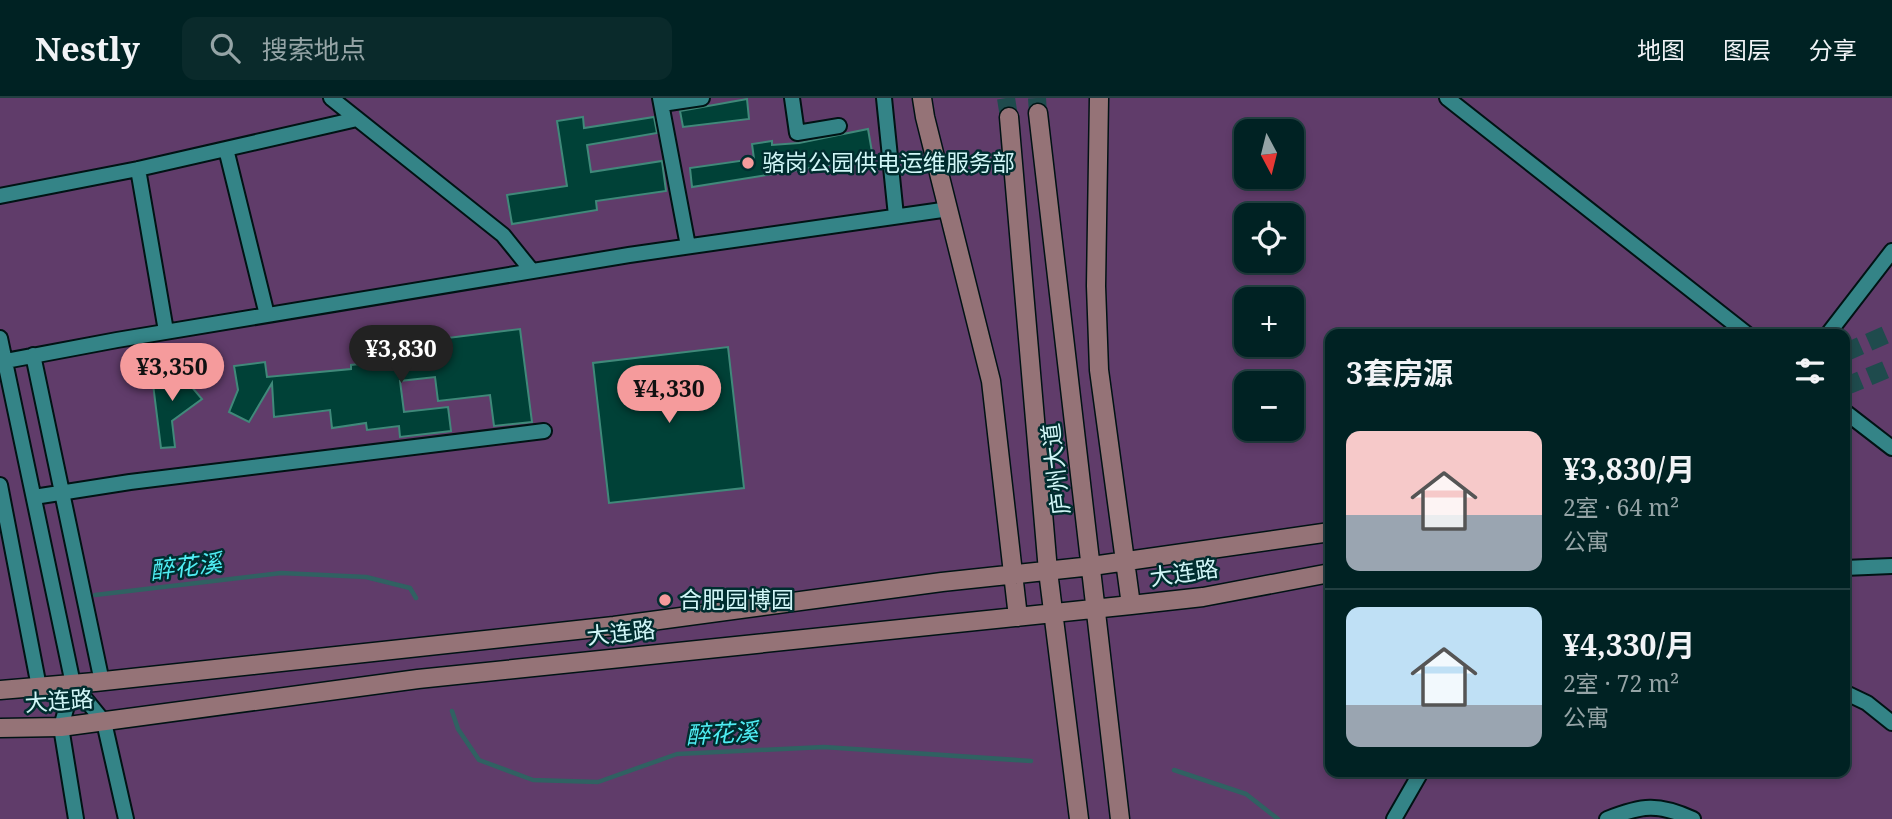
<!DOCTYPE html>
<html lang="zh">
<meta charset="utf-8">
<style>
body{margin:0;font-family:"Noto Serif","Noto Sans SC",serif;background:#0a2a2b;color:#f1f3f6;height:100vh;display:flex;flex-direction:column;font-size:26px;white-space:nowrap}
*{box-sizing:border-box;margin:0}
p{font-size:23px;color:#95a4a6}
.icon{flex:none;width:38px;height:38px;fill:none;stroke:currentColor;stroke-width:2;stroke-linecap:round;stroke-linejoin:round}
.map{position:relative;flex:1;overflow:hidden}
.sheet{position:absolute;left:1325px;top:231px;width:525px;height:448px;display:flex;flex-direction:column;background:#002223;border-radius:14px;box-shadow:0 4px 10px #0003,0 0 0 2px #223f41}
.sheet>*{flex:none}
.needle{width:46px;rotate:173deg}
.controls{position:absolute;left:1234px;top:21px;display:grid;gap:14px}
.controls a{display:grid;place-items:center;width:70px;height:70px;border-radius:14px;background:#002223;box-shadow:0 4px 10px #0003,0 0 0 2px #223f41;font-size:35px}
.price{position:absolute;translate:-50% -60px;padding:0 16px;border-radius:24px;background:#f59b9c;color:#111;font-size:23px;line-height:46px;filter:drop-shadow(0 2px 4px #0008)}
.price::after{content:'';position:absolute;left:50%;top:42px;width:21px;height:16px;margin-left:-10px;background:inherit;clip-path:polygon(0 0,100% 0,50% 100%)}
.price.current{background:#222;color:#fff}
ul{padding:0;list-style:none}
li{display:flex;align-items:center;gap:21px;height:175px;padding:0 21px}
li+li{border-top:2px solid #223f41}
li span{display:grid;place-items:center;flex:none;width:196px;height:140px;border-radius:14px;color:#555}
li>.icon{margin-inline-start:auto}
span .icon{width:84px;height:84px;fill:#fffc;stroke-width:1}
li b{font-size:30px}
h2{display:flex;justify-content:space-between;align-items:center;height:84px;padding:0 21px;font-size:30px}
header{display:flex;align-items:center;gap:42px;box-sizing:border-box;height:98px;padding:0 35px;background:#002223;border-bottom:2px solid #223f41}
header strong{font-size:33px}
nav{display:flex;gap:38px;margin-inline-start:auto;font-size:24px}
.search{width:490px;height:63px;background:#0a2a2b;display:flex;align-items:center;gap:18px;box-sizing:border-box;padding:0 24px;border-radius:14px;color:#95a4a6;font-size:26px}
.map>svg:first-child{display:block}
.green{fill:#603c6a;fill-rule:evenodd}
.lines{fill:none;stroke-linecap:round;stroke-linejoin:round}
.stream{stroke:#306162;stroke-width:4.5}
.building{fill:#004137;stroke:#40897a;stroke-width:2}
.major-tunnel{stroke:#1f4b4d;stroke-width:18;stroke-dasharray:18 9;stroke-linecap:butt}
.minor-casing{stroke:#001314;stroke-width:18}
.major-casing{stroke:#001314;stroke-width:21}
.minor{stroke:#348487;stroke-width:14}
.major{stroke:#957377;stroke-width:18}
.poi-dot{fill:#f59b9c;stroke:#002d2f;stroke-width:2.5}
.labels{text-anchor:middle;stroke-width:5;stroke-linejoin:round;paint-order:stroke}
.poi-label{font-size:23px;fill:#d1f6f7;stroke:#002d2f;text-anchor:start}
.street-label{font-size:23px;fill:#d1f6f7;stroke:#002d2f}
.water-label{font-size:24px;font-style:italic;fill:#4fedf3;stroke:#002d2f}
</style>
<header>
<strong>Nestly</strong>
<div class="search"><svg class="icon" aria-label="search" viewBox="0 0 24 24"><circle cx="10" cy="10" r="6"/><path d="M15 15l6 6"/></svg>搜索地点</div>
<nav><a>地图</a><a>图层</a><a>分享</a></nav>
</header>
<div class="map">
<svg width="1892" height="721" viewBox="0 0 1892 721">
<rect width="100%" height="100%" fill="#002d2f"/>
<path class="green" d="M0 0H1892V721H0ZM1246 33H1292V79H1246ZM1246 117H1292V163H1246ZM1246 201H1292V247H1246ZM1330 236H1844V674H1330ZM1246 285H1292V331H1246Z"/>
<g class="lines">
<path class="stream" d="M95 497 281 475 366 479 410 490 416 500
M452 613 458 631 479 662 533 682 598 684 677 656 824 649 1031 663
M1174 672 1246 696 1278 721"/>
</g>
<path class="building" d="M747 1 749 21 683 29 680 13Z
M583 19 584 30 654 19 657 35 587 47 591 74 662 63 666 93 596 103 597 112 512 126 507 97 567 88 557 23Z
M868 31 873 60 692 89 690 70 754 61 752 46 772 43V47L799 45Z
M520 231 532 324 494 328 490 297 438 303 435 279 400 283 404 314 448 309 451 333 400 339 399 328 367 332 366 325 332 330 330 312 274 319 272 285 249 324 229 314 238 292 234 268 265 264 267 279 351 271V267L393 262 391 247Z
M728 249 744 390 609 405 593 265Z
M180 275 202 301 172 323 175 349 161 350 152 278Z"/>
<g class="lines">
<path class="major-tunnel" d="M1006 0 1009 19
M1037 0 1038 15
M1844 255 1892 234
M1844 289 1892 269"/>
<g class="minor-casing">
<path id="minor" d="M331 0 503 137 532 173
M660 0 688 148
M792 0 797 35 839 28
M884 0 896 118
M1447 0 1747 236
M662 6 702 0
M226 51 267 217
M138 71 166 233
M0 98 138 71 357 21
M1828 236 1892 153
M0 240 73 586 61 629 76 721
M33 257 102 584
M0 264 117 242 629 157 949 111
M1844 313 1892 350
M0 387 39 589
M34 399 130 384 544 333
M1844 470 1892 468
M73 586 104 624 126 721
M1844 594 1867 605 1892 625
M1394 721 1421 674
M1607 721C1642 707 1658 705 1693 721"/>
</g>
<g class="major-casing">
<path id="major" d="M922 0 925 19 991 283 1018 519
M1099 0 1096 188 1099 272 1131 507
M1038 15 1120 721
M1009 19 1048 473 1079 721
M0 592 95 584 614 528 942 484 1092 468 1330 434
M0 630 61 629 418 581 1131 507 1203 499 1330 475"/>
</g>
<use href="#minor" class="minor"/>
<use href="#major" class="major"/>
</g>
<g class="poi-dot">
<circle cx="748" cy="65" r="7"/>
<circle cx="665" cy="502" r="7"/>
</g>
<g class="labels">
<g class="poi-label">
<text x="762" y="73">骆岗公园供电运维服务部</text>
<text x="679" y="510">合肥园博园</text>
</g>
<g class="street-label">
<text transform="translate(1056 371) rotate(-97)" y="8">庐州大道</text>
<text transform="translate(1184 475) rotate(-8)" y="8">大连路</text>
<text transform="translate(621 535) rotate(-6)" y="8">大连路</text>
<text transform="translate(59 603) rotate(-4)" y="8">大连路</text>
</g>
<g class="water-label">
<text transform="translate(186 469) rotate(-7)" y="8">醉花溪</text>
<text transform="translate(722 636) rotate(-3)" y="8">醉花溪</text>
</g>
</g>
</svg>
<div class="controls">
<a><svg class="needle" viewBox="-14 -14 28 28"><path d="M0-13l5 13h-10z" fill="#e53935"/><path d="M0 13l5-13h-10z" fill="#95a4a6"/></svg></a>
<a><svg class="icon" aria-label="locate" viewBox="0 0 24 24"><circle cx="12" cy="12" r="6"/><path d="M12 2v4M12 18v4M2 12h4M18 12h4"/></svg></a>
<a>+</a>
<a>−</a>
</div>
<b class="price current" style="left:401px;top:287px">¥3,830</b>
<b class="price" style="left:172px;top:305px">¥3,350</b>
<b class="price" style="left:669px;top:327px">¥4,330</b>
<section class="sheet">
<h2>3套房源<svg class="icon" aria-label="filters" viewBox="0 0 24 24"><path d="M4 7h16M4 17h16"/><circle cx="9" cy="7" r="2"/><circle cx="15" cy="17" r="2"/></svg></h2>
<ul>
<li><span style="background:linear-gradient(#f6c9c9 60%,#9aa5b1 0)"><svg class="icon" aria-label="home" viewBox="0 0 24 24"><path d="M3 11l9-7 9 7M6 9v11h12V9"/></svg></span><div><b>¥3,830/月</b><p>2室 · 64 m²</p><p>公寓</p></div></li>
<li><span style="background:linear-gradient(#bfe0f5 70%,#9aa5b1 0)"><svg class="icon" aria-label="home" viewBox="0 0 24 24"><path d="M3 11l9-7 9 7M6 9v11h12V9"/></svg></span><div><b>¥4,330/月</b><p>2室 · 72 m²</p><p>公寓</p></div></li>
</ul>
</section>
</div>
